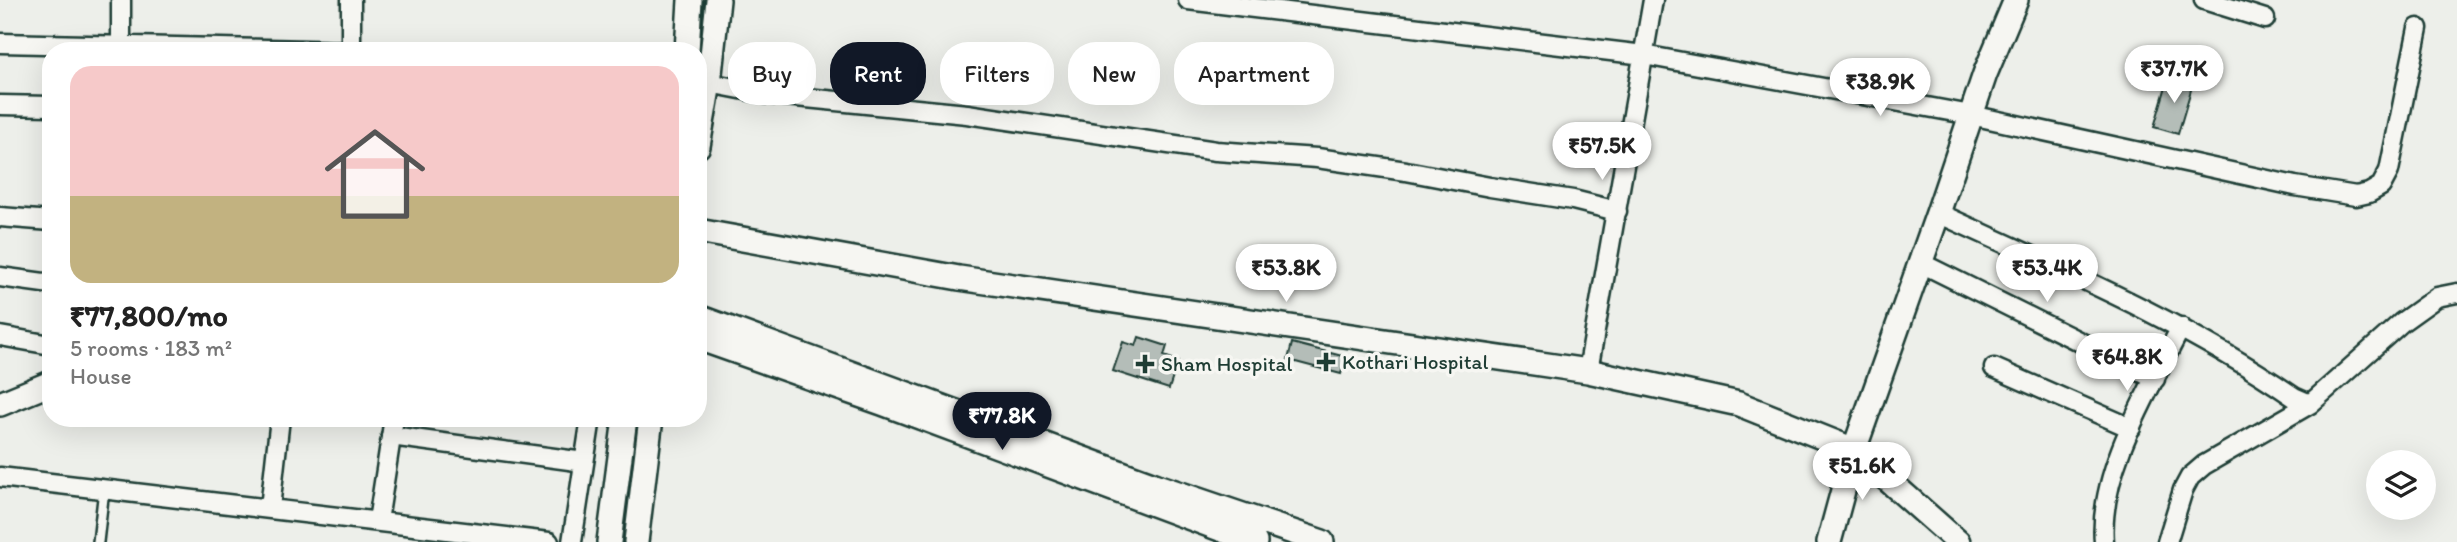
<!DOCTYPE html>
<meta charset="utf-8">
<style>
body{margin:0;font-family:Itim,sans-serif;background:#f2f2f2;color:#222;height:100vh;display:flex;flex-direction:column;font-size:26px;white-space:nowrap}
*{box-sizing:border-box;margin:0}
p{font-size:23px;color:#767676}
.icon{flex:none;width:38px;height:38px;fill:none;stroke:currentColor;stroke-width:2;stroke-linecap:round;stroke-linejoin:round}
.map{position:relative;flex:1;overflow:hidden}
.side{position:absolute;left:42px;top:42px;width:665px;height:385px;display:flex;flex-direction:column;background:#fff;border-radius:28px;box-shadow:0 7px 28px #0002}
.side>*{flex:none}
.hud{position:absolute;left:728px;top:42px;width:665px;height:63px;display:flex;gap:14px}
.tools{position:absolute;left:2366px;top:450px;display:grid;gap:14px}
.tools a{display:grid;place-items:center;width:70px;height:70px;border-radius:50%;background:#fff;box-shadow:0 7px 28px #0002;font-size:35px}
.price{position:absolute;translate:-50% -60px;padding:0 16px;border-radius:24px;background:#fff;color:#222;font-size:23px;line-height:46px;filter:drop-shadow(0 2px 4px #0008)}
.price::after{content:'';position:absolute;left:50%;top:42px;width:21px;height:16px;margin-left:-10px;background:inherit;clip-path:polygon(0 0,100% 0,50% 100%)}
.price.current{background:#111827;color:#fff}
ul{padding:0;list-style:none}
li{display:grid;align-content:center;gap:14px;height:371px;padding:0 28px}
li span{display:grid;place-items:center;height:217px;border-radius:21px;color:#555}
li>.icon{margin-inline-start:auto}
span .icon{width:126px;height:126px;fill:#fffc;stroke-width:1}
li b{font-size:30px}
.chip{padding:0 24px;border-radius:28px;background:#fff;box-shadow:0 7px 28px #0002;font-size:24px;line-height:63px}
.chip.current{background:#111827;color:#fff}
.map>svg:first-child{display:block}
.building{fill:#b4bdb8;stroke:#1f3d34;stroke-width:2}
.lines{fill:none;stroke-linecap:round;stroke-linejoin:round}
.lane-casing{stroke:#1f3d34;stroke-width:14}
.street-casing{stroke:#1f3d34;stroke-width:23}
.secondary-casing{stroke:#1f3d34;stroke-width:28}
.lane{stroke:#f6f6f2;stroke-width:9}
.street{stroke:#f6f6f2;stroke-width:18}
.secondary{stroke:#f6f6f2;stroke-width:23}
.poi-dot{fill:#1f3d34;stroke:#f6f6f2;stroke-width:2.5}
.labels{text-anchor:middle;stroke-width:7;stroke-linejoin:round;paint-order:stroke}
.poi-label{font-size:21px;fill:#1f3d34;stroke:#f6f6f2;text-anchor:start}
</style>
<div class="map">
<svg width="2457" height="542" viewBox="0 0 2457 542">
<rect width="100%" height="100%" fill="#edefea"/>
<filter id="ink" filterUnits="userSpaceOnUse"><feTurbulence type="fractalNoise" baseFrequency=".0143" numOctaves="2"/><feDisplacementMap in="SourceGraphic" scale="14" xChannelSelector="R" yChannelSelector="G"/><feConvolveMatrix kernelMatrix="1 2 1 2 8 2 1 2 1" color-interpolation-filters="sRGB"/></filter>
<g filter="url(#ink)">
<path class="building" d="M2169 76 2193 83 2178 134 2154 127Z
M1139 337 1167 346 1164 356 1178 361 1169 389 1113 371 1123 342 1136 346Z
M1292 343 1346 357 1341 374 1288 360Z"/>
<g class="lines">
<g class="lane-casing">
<path id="lane" d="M98 542 104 489"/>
</g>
<g class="street-casing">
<path id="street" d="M1188 0 1644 55 1971 115 2295 186 2356 196 2369 193 2381 186 2389 171 2418 28
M2204 0 2265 19
M0 43 351 51
M121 51V0
M351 51V0
M709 83 766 94 967 114 1216 151 1317 158 1406 171 1490 187 1573 200 1617 211
M0 105 51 106
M1938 213C2060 269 2184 321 2294 397L2310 404
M0 217 51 221
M1921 263 2155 379
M0 277 51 284
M0 336 51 345
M1994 368 2131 428
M1588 371 1653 0
M391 436 584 462
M0 477 549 542
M270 508 280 418
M378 521 394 418
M572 542 591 418
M2104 542C2098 471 2150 389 2181 327
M2167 542 2183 490 2190 477 2204 465 2310 404 2402 322 2437 297 2457 293"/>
</g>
<g class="secondary-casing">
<path id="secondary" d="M687 51 690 0
M698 146 709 83 718 0
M698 231 959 278 1588 371 1739 404 1854 450 1958 542
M698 317 1157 486 1322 542
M698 338 882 403 1255 542
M0 404 51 383
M609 542 625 418
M636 542 651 418
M1829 542 1854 450 1938 213 1985 74 2016 0"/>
</g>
<use href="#lane" class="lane"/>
<use href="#street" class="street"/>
<use href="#secondary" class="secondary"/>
</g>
</g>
<g class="poi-dot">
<path d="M1322.5 351.5h7v7h7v7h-7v7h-7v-7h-7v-7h7z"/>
<path d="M1141.5 353.5h7v7h7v7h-7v7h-7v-7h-7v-7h7z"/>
</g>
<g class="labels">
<g class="poi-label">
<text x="1342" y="369">Kothari Hospital</text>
<text x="1161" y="371">Sham Hospital</text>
</g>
</g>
</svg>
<div class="tools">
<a><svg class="icon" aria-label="layers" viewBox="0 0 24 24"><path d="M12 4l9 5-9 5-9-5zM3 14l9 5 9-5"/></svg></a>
</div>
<b class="price" style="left:2174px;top:105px">₹37.7K</b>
<b class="price" style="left:1880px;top:118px">₹38.9K</b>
<b class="price" style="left:1602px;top:182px">₹57.5K</b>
<b class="price" style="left:1286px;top:304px">₹53.8K</b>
<b class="price" style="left:2047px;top:304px">₹53.4K</b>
<b class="price" style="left:2127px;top:393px">₹64.8K</b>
<b class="price current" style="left:1002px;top:452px">₹77.8K</b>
<b class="price" style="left:1862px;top:502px">₹51.6K</b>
<div class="hud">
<a class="chip">Buy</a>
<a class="chip current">Rent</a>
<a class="chip">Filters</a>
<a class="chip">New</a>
<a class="chip">Apartment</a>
</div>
<section class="side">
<ul>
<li><span style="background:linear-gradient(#f6c9c9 60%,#c2b280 0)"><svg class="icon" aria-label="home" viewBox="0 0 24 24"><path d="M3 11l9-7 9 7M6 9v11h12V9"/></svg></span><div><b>₹77,800/mo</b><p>5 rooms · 183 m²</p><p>House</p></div></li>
</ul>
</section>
</div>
